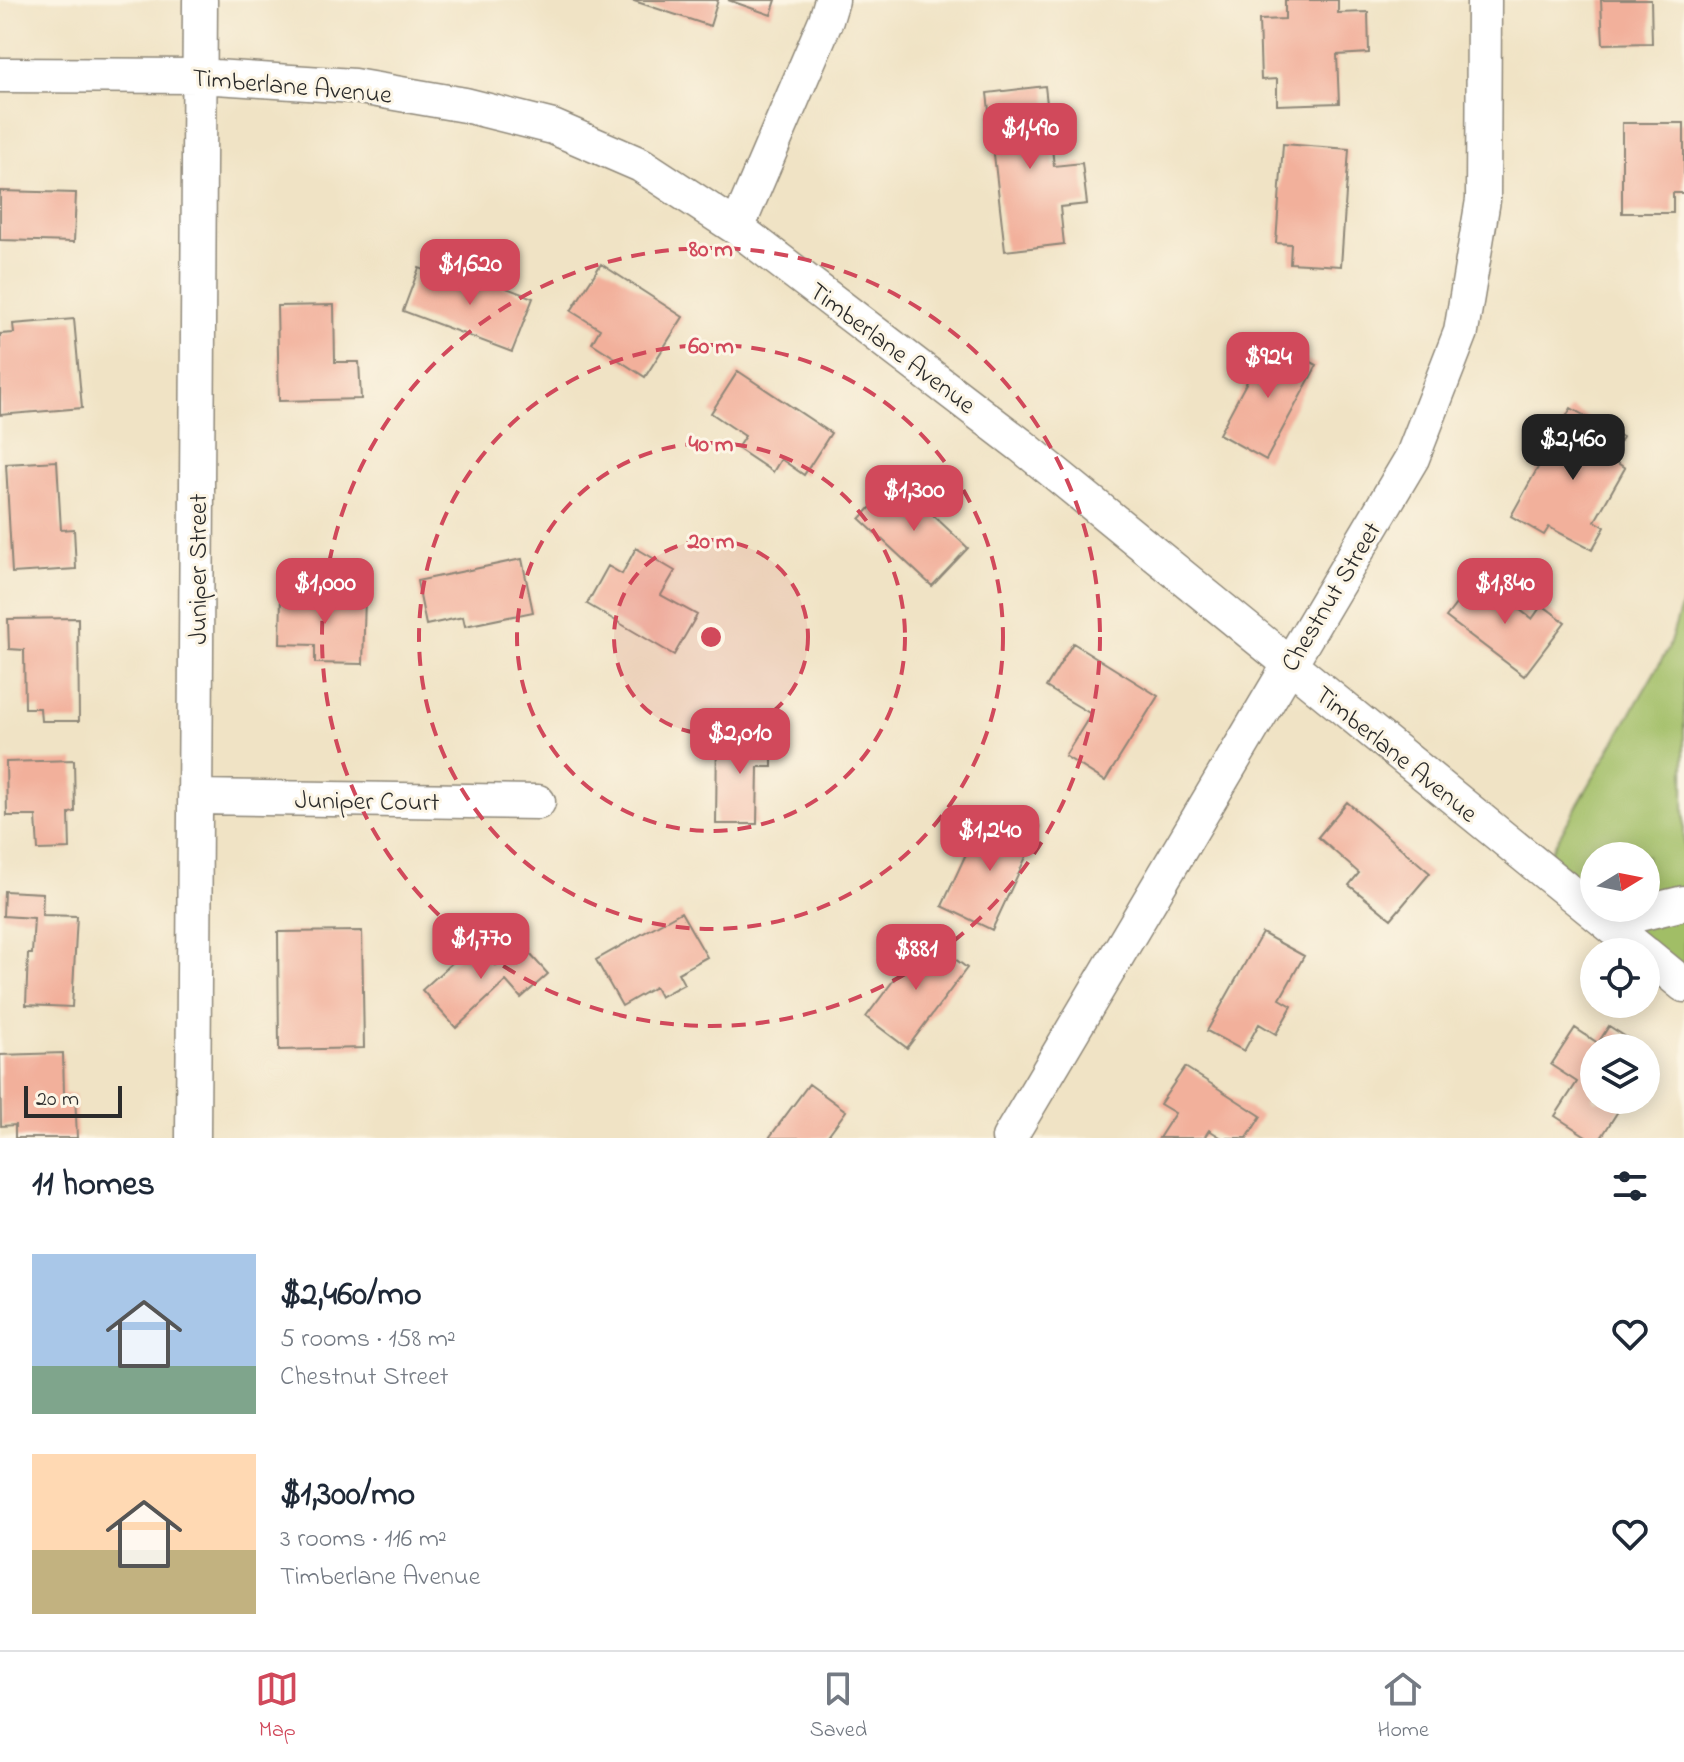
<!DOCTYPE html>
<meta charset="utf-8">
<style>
body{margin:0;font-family:"Indie Flower",sans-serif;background:#f6f6f7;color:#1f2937;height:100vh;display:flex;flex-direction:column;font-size:30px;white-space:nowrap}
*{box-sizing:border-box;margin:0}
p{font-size:26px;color:#747a83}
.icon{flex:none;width:44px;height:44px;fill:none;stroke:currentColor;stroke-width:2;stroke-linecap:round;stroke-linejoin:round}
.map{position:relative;height:1138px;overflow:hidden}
.details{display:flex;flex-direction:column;background:#fff;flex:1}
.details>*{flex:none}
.needle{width:52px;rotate:80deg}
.controls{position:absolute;left:1580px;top:842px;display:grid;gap:16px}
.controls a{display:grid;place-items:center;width:80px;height:80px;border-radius:50%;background:#fff;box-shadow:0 4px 20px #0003;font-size:40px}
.scale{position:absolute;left:24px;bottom:20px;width:98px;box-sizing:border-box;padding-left:8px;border:4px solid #2b2b2b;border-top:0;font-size:22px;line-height:28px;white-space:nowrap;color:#2b2b2b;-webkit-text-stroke:6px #fcf5e5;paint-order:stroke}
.price{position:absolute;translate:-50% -68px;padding:0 18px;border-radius:16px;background:#d1495b;color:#fff;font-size:26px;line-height:52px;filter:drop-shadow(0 2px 4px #0008)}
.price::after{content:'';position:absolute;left:50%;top:48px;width:24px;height:18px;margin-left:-12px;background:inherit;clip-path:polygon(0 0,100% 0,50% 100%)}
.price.on{background:#222;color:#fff}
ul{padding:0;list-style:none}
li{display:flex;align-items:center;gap:24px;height:200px;padding:0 32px}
li span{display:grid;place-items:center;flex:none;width:224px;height:160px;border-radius:0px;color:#555}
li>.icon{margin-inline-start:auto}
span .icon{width:96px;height:96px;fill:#fffc;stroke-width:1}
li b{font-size:34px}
h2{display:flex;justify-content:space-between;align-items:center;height:96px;padding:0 32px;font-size:34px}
.menu{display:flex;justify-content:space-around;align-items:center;height:112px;border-top:2px solid #e0e1e3;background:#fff;font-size:22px;color:#747a83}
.menu a{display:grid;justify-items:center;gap:4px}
.menu .on{color:#d1495b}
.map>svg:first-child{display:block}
.green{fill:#a1be66;stroke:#667448;stroke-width:2}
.building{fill:#f2b09b}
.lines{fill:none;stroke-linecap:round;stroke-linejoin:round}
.minor-casing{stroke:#8e8778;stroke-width:37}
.minor{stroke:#fff;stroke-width:34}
.ring{fill:none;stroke:#d1495b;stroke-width:4;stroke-dasharray:14 10}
.labels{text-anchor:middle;stroke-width:6;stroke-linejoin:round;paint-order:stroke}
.street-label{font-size:26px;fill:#2b2b2b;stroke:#fcf5e5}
.centre{fill:#d1495b;stroke:#fcf5e5;stroke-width:4}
.ring-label{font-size:24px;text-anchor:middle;font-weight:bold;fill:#d1495b;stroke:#fcf5e5;stroke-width:6;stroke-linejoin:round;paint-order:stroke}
</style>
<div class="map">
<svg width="1684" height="1138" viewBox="0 0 1684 1138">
<rect width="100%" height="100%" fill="#fcf5e5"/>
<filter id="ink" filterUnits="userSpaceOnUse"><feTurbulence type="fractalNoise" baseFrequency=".0125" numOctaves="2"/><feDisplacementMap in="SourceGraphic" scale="16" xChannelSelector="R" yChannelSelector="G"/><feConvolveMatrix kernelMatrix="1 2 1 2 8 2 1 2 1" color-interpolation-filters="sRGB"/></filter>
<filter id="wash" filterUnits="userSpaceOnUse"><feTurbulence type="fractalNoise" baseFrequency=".006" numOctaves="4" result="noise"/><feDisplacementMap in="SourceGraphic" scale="32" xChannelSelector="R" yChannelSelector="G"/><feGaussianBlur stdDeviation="1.8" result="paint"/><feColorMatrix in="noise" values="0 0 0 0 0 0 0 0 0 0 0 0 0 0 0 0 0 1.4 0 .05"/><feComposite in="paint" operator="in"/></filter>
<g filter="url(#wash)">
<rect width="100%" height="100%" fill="#f0e3c5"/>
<path class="green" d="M1684 597V975L1595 908H1646V856H1594V907L1541 868 1668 649Z"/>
<g id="blocks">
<path class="building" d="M631 0H718L710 26Z
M728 0H776L771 15Z
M1285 0H1338V13L1368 12 1369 53 1337 55 1339 103 1277 105V79L1261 80 1259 20 1285 19Z
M1601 0H1651L1652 43 1603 44Z
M1045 86 1054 166 1082 163 1087 204 1060 207 1064 244 1005 251 987 93Z
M1622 123H1684V193H1673V213H1622Z
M1283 144 1349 149 1341 266 1290 263 1291 244 1276 243Z
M0 191 76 193 74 242 0 240Z
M601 264 683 317 645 377 592 343 600 329 571 311Z
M419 268 452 281 456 269 533 298 512 352 403 311Z
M334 305 335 362H359L361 399 279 401 277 306Z
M74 319 82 408 0 415V334L14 333 13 324Z
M1269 340 1317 365 1266 460 1219 434Z
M738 371 831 433 804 475 781 459 773 472 737 448 745 436 711 413Z
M1571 408 1622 437 1610 458 1625 468 1595 521 1605 527 1592 550 1549 527 1544 535 1511 516Z
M57 461 61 530 74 529 76 569 12 573 6 464Z
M896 480 968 548 932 586 860 519Z
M636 548 675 571 661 595 697 615 674 655 587 604 608 566 622 574Z
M522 559 533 612 465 626 463 617 426 625 417 581Z
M1477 577 1532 619 1542 605 1565 622 1524 676 1446 617Z
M281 595 365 597 363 664 315 663V645L280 644Z
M78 618 79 721H41L40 708H25L24 650 9 649 8 619Z
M1073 643 1158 696 1105 781 1065 756 1091 714 1046 687Z
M717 734 772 735V767H758L757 824H716Z
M74 760 75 812 69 813 70 849 38 850 36 816H7L6 762Z
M1347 802 1430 873 1391 919 1349 885 1359 873 1318 837Z
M1014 814 1040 827 992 930 942 906 977 830 1001 841Z
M4 891 43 893 42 915 77 916 72 1007 26 1005 28 954H32L34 918 3 916Z
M681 912 707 957 678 973 684 984 660 997 655 987 622 1006 596 960Z
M362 931 364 1048 279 1050 278 932Z
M1262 933 1304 956 1280 999 1292 1006 1276 1034 1259 1024 1244 1051 1207 1031Z
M926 937 967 968 907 1048 866 1017Z
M475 942 496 965 520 943 548 974 521 998 506 981 456 1028 422 990Z
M1609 1026 1643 1048H1594V1100H1625L1601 1138H1589L1555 1116 1577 1082 1551 1065 1575 1028 1598 1043Z
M63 1053 64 1094H75L77 1138H15V1125L1 1126 0 1055Z
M1185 1067 1261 1116 1247 1138H1222L1209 1130 1204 1138H1159L1175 1113 1160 1104Z
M809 1084 846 1111 826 1138H769Z"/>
</g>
</g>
<g filter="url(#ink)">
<use href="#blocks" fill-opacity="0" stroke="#8e8778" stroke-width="2"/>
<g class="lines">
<g class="minor-casing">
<path id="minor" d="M0 75 200 76 354 86 465 105 553 127 641 165 737 228 1022 446 1643 952
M737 228 826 20 832 0
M196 797 538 802
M1606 922 1684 903
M1646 954 1684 985
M193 1138 200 0
M1009 1138 1412 458 1461 332 1483 200 1484 0"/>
</g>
<use href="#minor" class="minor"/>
</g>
</g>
<circle cx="711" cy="637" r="97" fill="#d1495b" fill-opacity=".12"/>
<g class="ring">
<circle cx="711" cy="637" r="97"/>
<circle cx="711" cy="637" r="194"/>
<circle cx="711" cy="637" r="292"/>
<circle cx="711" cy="637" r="389"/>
</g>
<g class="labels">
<g class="street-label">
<text transform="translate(292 85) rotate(5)" y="9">Timberlane Avenue</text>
<text transform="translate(893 347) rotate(37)" y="9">Timberlane Avenue</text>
<text transform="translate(197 569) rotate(-90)" y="9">Juniper Street</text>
<text transform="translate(1330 596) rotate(-59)" y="9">Chestnut Street</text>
<text transform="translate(1397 753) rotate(39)" y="9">Timberlane Avenue</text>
<text transform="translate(367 800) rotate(1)" y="9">Juniper Court</text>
</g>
</g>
<circle cx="711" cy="637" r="12" class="centre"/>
<g class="ring-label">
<text x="711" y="256">80 m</text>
<text x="711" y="353">60 m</text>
<text x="711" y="451">40 m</text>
<text x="711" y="548">20 m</text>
</g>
</svg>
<div class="controls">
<a><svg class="needle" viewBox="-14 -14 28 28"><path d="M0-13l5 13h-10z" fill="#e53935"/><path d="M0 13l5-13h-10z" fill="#747a83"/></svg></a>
<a><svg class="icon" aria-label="locate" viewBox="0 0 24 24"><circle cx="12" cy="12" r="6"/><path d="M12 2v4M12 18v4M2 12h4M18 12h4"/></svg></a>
<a><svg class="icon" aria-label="layers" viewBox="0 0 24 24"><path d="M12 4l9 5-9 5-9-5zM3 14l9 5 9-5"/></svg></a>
</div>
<div class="scale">20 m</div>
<b class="price" style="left:1030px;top:171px">$1,490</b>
<b class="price" style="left:470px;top:307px">$1,620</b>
<b class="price" style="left:1268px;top:400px">$924</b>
<b class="price on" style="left:1573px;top:482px">$2,460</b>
<b class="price" style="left:914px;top:533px">$1,300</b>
<b class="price" style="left:325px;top:626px">$1,000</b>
<b class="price" style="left:1505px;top:626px">$1,840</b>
<b class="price" style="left:740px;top:776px">$2,010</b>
<b class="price" style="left:990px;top:873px">$1,240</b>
<b class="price" style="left:481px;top:981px">$1,770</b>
<b class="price" style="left:916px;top:992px">$881</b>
</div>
<section class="details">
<h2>11 homes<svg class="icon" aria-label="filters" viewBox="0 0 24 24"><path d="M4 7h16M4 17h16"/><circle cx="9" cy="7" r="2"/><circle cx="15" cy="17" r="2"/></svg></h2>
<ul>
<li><span style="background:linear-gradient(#a9c7e8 70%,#7fa58c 0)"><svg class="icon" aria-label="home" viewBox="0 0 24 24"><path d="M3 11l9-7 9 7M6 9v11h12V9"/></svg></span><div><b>$2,460/mo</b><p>5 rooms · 158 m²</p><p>Chestnut Street</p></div><svg class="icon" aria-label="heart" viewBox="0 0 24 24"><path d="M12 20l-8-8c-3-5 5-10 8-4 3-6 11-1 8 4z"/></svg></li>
<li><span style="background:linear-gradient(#ffd9b3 60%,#c2b280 0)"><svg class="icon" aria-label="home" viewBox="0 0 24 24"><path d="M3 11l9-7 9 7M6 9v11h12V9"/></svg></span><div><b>$1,300/mo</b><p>3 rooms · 116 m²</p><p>Timberlane Avenue</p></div><svg class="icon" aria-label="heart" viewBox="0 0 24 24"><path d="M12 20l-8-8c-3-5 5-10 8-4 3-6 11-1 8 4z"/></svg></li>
</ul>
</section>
<nav class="menu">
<a class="on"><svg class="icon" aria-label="map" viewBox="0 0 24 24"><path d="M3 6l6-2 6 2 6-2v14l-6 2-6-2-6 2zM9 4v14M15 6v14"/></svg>Map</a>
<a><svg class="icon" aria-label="saved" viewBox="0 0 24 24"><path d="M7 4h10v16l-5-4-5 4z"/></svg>Saved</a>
<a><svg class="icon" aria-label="home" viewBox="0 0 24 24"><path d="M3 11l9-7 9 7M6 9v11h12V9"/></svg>Home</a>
</nav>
